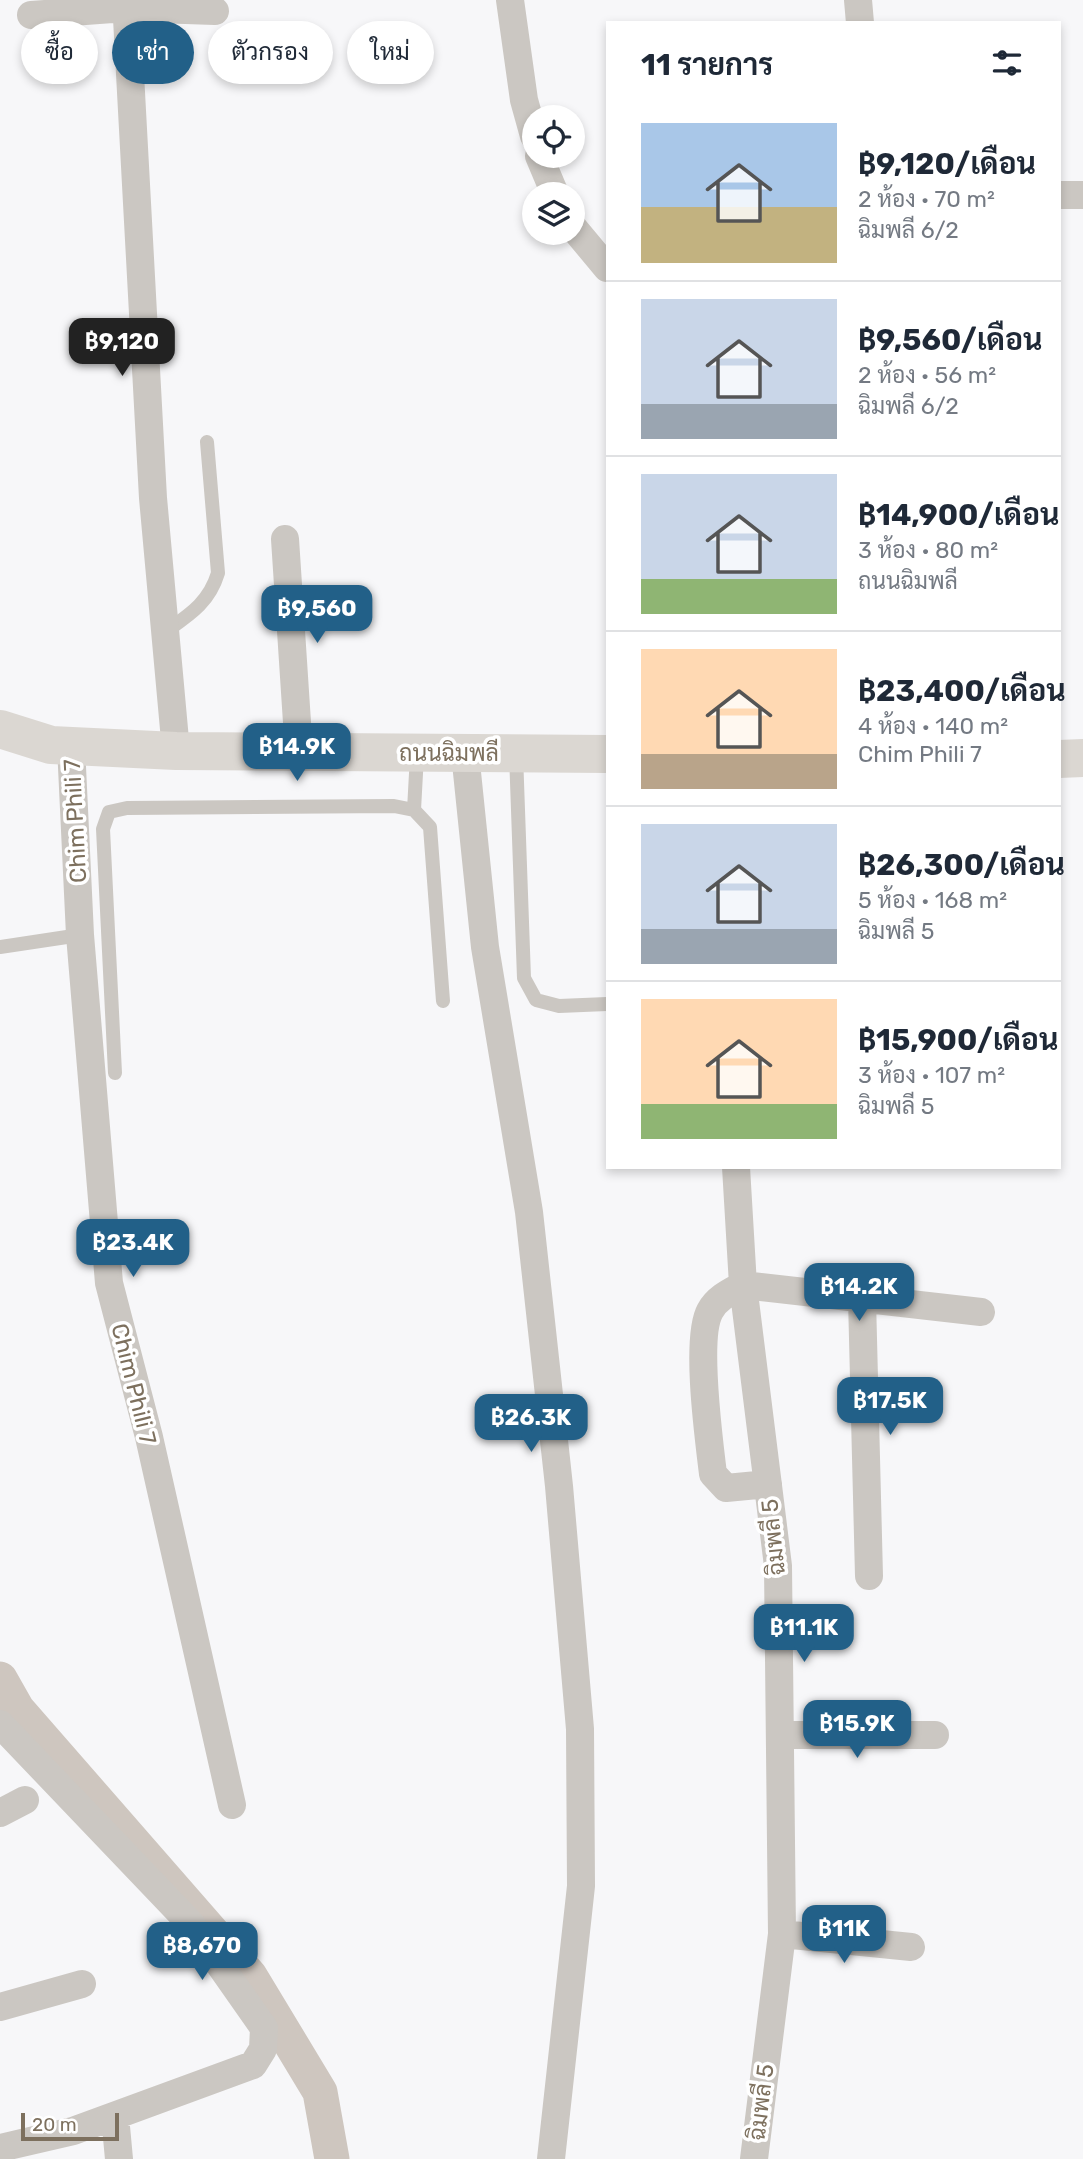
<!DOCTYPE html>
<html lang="th">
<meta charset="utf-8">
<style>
body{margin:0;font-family:Rubik,Sarabun,sans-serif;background:#f2f2f3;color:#1f2937;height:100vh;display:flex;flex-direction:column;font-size:26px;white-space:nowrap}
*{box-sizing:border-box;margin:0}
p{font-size:23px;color:#747a83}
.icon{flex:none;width:38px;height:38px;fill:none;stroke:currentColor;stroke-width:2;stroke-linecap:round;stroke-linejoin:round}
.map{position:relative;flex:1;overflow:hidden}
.panel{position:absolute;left:606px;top:21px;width:455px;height:1148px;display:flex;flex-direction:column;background:#fff;border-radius:0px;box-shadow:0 4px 10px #0003}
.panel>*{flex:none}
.guide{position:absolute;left:21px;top:21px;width:480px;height:63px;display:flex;gap:14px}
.buttons{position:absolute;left:522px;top:105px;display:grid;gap:14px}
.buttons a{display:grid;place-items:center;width:63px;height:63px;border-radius:50%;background:#fff;box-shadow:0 4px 10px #0003;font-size:35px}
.scale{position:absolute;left:21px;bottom:18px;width:98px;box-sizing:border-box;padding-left:7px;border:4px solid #7d705e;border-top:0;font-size:19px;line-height:24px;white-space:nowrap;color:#7d705e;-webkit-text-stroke:5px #fff;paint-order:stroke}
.price{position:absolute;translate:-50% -60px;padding:0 16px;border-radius:14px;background:#226088;color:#fff;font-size:23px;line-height:46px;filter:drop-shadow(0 2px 4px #0008)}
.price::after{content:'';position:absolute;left:50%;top:42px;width:21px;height:16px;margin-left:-10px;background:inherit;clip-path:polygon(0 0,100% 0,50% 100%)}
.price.selected{background:#222;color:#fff}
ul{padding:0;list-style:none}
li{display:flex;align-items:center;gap:21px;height:175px;padding:0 35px}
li+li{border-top:2px solid #e0e1e3}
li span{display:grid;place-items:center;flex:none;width:196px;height:140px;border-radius:0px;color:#555}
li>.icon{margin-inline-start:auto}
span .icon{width:84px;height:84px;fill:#fffc;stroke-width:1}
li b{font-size:30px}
h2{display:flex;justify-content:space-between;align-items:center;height:84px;padding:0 35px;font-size:30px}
.tag{padding:0 24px;border-radius:32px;background:#fff;box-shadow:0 4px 10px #0003;font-size:24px;line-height:63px}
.tag.selected{background:#226088;color:#fff}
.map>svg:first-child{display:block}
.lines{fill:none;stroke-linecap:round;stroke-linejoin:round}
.canal{stroke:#cec6bf;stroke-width:35}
.lane{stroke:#cbc7c2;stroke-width:14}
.street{stroke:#cbc7c2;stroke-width:28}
.secondary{stroke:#dbd7d2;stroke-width:38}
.labels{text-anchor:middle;stroke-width:7;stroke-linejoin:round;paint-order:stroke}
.street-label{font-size:23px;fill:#7d705e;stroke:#fff}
</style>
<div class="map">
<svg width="1083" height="2159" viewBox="0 0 1083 2159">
<rect width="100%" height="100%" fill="#f7f7f9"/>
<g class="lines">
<path class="canal" d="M0 1679 17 1709 250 1976 320 2092 332 2159"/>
<path class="lane" d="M165 632C189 615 209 603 218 573L207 442
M516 754 524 978 536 1000 559 1006 607 1004
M414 810 417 755
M0 947 80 935
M115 1073 103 829 109 812 127 808 394 806 414 810 430 827 443 1001"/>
<path class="street" d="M126 0 153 498 176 751
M510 0 524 100 534 136
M858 0 860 23
M31 15 126 8 215 11
M539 156 555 194
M1059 195H1083
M572 226 607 268
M285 539 299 753
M71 746 80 935 109 1283 149 1437 232 1805
M465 753 485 947 529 1212 559 1486 580 1729 581 1886 551 2159
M736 1167 743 1285 778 1566 782 1934 754 2159
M862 1299 869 1576
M768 1484 726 1488 713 1474C709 1440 695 1338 710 1311 717 1298 730 1292 743 1285L981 1312
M0 1724 191 1924 264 2028 263 2049 253 2065 73 2131 0 2148
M780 1735H935
M0 1813 25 1800
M782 1934 911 1947
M0 2007 82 1984
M115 2116 119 2159"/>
<path class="secondary" d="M0 729 51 745 176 751 607 754
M1059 759 1083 758"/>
</g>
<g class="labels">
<g class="street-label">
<text x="449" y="761">ถนนฉิมพลี</text>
<text transform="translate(75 821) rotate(-93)" y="8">Chim Phili 7</text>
<text transform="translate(134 1384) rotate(76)" y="8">Chim Phili 7</text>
<text transform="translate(773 1537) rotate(-96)" y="8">ฉิมพลี 5</text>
<text transform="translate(761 2102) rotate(-83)" y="8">ฉิมพลี 5</text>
</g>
</g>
</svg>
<div class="buttons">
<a><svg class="icon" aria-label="locate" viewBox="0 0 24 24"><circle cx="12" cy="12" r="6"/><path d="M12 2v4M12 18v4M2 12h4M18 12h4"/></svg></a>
<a><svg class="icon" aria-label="layers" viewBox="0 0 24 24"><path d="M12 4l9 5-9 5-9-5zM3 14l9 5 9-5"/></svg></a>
</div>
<div class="scale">20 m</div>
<b class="price selected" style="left:122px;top:378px">฿9,120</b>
<b class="price" style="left:317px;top:645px">฿9,560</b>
<b class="price" style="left:297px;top:783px">฿14.9K</b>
<b class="price" style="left:133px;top:1279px">฿23.4K</b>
<b class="price" style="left:859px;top:1323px">฿14.2K</b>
<b class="price" style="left:890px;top:1437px">฿17.5K</b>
<b class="price" style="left:531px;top:1454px">฿26.3K</b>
<b class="price" style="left:804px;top:1664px">฿11.1K</b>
<b class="price" style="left:857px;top:1760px">฿15.9K</b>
<b class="price" style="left:844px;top:1965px">฿11K</b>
<b class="price" style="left:202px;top:1982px">฿8,670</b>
<div class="guide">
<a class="tag">ซื้อ</a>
<a class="tag selected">เช่า</a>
<a class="tag">ตัวกรอง</a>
<a class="tag">ใหม่</a>
</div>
<section class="panel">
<h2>11 รายการ<svg class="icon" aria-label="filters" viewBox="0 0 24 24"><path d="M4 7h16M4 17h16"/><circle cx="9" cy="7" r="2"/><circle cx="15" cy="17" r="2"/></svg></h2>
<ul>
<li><span style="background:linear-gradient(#a9c7e8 60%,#c2b280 0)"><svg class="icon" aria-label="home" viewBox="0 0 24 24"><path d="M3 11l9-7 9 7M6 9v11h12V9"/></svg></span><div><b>฿9,120/เดือน</b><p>2 ห้อง · 70 m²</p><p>ฉิมพลี 6/2</p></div></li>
<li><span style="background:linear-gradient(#c9d6e8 75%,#9aa5b1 0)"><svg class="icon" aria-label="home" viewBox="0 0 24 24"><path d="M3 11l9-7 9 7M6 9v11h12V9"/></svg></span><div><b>฿9,560/เดือน</b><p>2 ห้อง · 56 m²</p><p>ฉิมพลี 6/2</p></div></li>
<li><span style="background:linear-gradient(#c9d6e8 75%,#8fb573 0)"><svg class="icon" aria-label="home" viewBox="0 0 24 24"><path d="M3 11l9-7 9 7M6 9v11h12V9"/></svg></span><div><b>฿14,900/เดือน</b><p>3 ห้อง · 80 m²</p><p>ถนนฉิมพลี</p></div></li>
<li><span style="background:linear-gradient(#ffd9b3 75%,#b9a48a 0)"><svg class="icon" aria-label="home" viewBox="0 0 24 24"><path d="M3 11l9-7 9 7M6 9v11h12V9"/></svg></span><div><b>฿23,400/เดือน</b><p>4 ห้อง · 140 m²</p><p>Chim Phili 7</p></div></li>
<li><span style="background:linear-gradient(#c9d6e8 75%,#9aa5b1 0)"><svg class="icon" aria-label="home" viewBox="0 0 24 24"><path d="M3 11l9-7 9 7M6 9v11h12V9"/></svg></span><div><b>฿26,300/เดือน</b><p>5 ห้อง · 168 m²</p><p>ฉิมพลี 5</p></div></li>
<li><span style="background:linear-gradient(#ffd9b3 75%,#8fb573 0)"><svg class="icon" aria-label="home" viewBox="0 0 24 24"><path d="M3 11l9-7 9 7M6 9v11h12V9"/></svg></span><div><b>฿15,900/เดือน</b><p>3 ห้อง · 107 m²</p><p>ฉิมพลี 5</p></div></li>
</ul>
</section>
</div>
